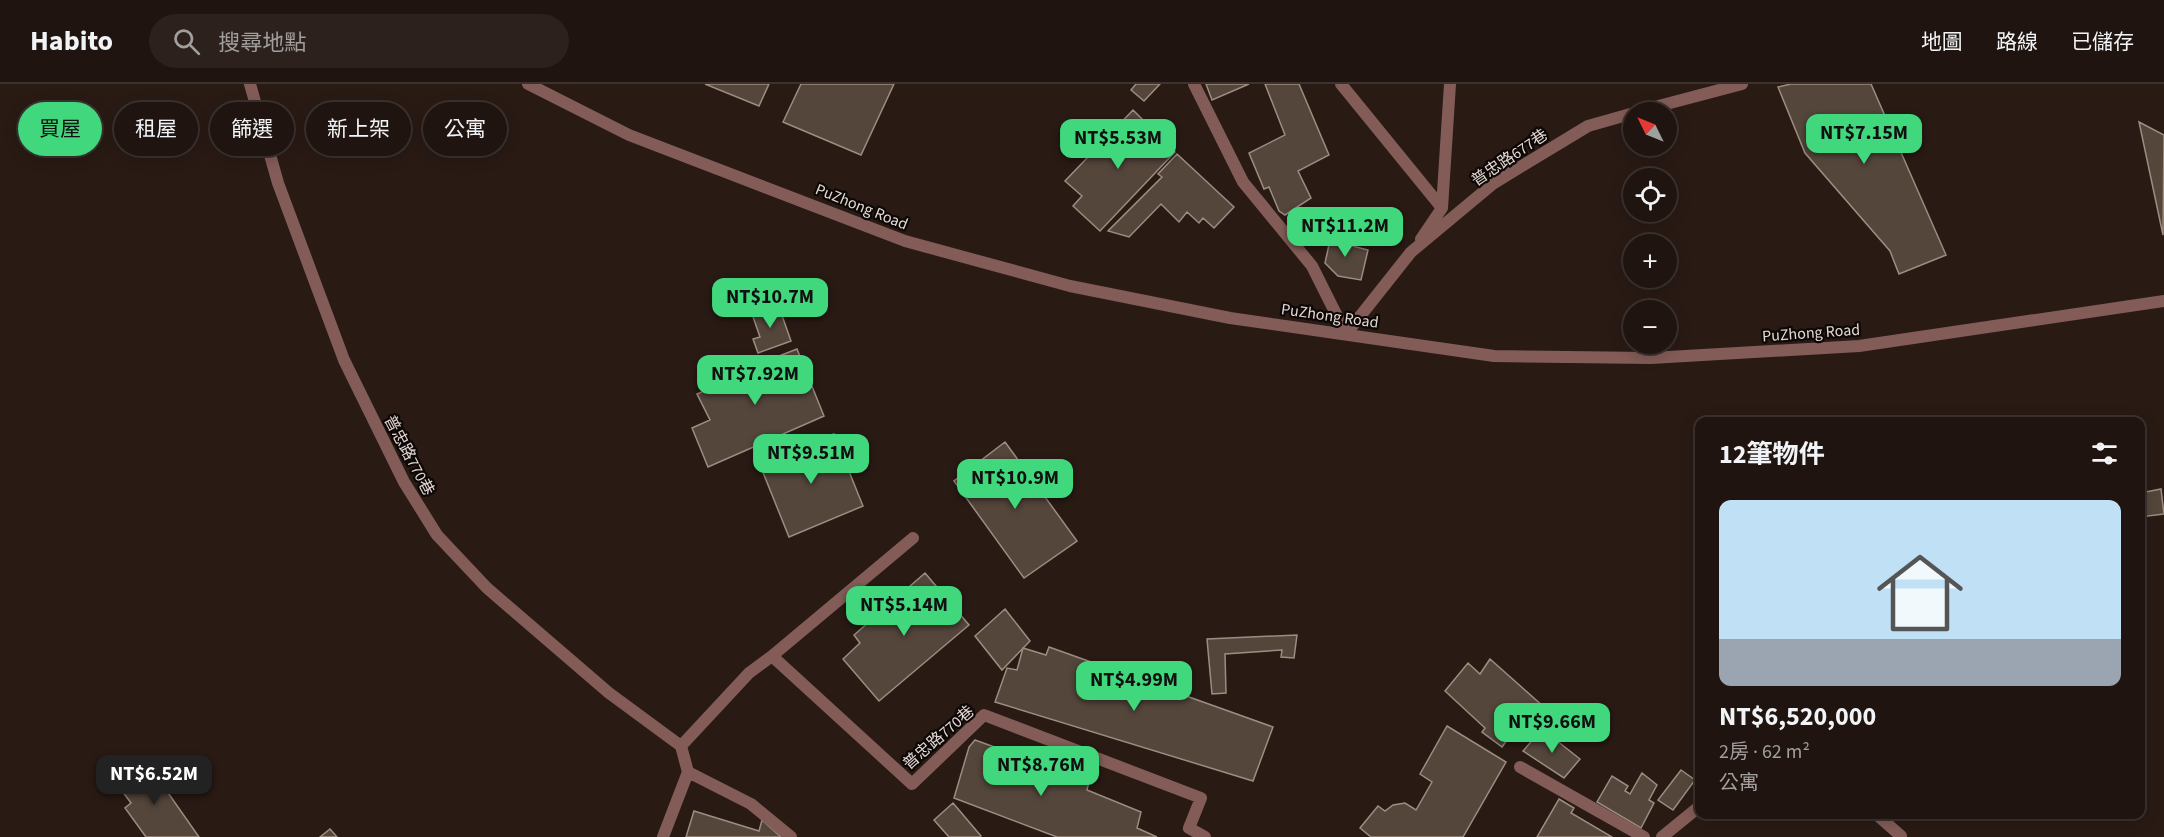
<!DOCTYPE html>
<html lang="zh-TW">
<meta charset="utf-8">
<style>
body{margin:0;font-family:"Source Sans 3","Noto Sans TC",sans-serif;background:#2c211d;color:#f1f3f6;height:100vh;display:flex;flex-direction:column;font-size:22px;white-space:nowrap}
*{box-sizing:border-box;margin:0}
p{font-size:20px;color:#a19e9e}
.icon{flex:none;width:33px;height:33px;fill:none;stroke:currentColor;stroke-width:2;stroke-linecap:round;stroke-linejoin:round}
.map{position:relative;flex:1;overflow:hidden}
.drawer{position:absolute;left:1695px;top:333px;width:450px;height:402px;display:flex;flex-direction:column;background:#1f140f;border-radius:12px;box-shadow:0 3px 15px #0003,0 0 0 2px #3c332f}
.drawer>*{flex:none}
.guide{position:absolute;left:18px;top:18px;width:570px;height:54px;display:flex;gap:12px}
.needle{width:39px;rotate:313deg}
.buttons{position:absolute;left:1623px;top:18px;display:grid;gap:12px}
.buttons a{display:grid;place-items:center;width:54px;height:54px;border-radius:50%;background:#1f140f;box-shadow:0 3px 15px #0003,0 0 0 2px #3c332f;font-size:30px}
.price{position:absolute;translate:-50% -51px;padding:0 14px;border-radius:12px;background:#40d77d;color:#111;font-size:20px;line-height:39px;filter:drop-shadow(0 2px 3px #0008)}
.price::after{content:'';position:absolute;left:50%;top:36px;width:18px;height:14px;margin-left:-9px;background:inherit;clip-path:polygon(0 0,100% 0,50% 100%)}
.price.selected{background:#222;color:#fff}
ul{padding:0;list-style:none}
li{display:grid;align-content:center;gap:12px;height:318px;padding:0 24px}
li+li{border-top:2px solid #3c332f}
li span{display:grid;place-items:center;height:186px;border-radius:12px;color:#555}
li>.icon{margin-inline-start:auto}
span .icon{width:108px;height:108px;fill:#fffc;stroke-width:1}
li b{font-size:26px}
h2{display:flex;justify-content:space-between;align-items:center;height:72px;padding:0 24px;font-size:26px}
.pill{padding:0 21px;border-radius:27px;background:#1f140f;box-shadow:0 3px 15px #0003,0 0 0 2px #3c332f;font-size:21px;line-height:54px}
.pill.selected{background:#40d77d;color:#111}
header{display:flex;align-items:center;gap:36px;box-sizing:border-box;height:84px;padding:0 30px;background:#1f140f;border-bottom:2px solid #3c332f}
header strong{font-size:28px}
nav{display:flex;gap:33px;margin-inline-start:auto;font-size:21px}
.search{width:420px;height:54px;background:#2c211d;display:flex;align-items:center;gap:15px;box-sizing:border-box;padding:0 21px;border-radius:33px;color:#a19e9e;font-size:22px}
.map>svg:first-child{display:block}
.building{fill:#54463b;stroke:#9d8d81;stroke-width:1.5}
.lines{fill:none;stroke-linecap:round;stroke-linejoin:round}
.service{stroke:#835c57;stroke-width:12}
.tertiary{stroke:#835c57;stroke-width:12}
.labels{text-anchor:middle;stroke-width:4.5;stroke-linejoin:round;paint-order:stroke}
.street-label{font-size:16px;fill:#e3d9d5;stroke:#0d0705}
</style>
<header>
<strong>Habito</strong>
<div class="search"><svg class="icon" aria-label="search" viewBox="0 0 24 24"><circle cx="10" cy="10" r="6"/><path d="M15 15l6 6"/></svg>搜尋地點</div>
<nav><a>地圖</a><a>路線</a><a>已儲存</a></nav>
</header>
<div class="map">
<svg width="2164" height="753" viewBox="0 0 2164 753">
<rect width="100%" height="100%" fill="#291a14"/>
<path class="building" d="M705 0H769L759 22Z
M801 0H894L861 71 783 38Z
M1136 0H1160L1144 17 1131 6Z
M1206 0H1249L1212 16Z
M1265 0H1299L1329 71 1298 87 1311 114 1285 131 1279 127 1269 103 1264 105 1249 69 1285 51Z
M1791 0H1871L1946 171 1899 190 1890 167 1805 69 1778 3Z
M1133 26 1175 68 1100 147 1073 122 1082 112 1065 97Z
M2139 38 2164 51 2163 151Z
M1177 70 1234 123 1214 144 1203 134 1199 139 1187 128 1179 138 1161 120 1129 153 1108 147 1162 93 1158 90Z
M1332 147 1344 150 1341 159 1368 166 1361 196 1338 192 1325 179Z
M778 220 791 257 758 269 753 255 760 253 752 230Z
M797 265 824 332 708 383 692 344 710 336 697 310 717 301 712 288 740 276 743 286Z
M834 350 863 422 789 453 760 381Z
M1005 358 1077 457 1024 494 954 397Z
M2161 405 2164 430 2140 433V409Z
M925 489 969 541 879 617 843 575 860 559 854 551Z
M1005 525 1030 557 1002 586 975 552Z
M1297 551 1294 574 1281 573 1282 566 1225 570 1226 609 1212 610 1207 555Z
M1049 563 1273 643 1253 697 995 618 1007 584 1017 586 1023 564 1046 571Z
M1490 575 1544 623 1529 641 1522 636 1502 663 1482 648 1485 644 1445 607 1468 579 1480 590Z
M1447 642 1506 678 1463 753H1371L1360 744 1378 722 1385 727 1393 721 1405 719 1416 726 1432 698 1420 690Z
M1542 645 1580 675 1564 694 1523 667Z
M975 656 1089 697 1087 706 1141 728 1137 744 1157 753H1057L954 714 969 663Z
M145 676 199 753H146L125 724 131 719 117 700Z
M1681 686 1695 696 1673 726 1658 716Z
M1642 689 1657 701 1649 716 1654 719 1641 744 1597 718 1612 692 1628 702 1625 707 1630 710Z
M1559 715 1574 724 1571 729 1612 753H1537Z
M953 719 981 752 980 753H949L934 736Z
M694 727 759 747 762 736 781 753H686Z
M330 745 337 753H320Z"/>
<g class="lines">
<path class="service" d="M250 0 278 99 344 276 404 398 437 451 487 504 609 609 681 662 749 589 772 572 912 700 984 631 1201 714 1189 744 1205 753
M1194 0 1243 98 1312 182 1346 250 1411 168 1494 99 1588 42 1634 29
M1341 0 1442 124
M1636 28 1742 0
M1421 155 1442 124 1450 0
M772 572 913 454
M1520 683 1644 753
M688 688 751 720 791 753
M1876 730 1901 752
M663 753 688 688 681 662
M1662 753 1700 722"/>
<path class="tertiary" d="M528 0 629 51 905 157 1070 202 1230 234 1494 272 1651 274 1859 262 2164 217"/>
</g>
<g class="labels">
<g class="street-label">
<text transform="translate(1509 73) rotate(-34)" y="6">普忠路677巷</text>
<text transform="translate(862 122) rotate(22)" y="6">PuZhong Road</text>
<text transform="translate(1330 231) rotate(8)" y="6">PuZhong Road</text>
<text transform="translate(1811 248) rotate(-4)" y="6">PuZhong Road</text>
<text transform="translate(410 371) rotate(62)" y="6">普忠路770巷</text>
<text transform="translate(938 653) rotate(-41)" y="6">普忠路770巷</text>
</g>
</g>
</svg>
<div class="buttons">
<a><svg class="needle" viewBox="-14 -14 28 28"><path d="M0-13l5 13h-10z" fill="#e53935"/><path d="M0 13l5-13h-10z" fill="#a19e9e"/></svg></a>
<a><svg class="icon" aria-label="locate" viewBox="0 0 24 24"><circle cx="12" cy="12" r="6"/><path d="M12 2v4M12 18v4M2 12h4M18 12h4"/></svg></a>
<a>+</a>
<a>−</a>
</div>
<b class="price" style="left:1864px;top:81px">NT$7.15M</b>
<b class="price" style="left:1118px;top:86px">NT$5.53M</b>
<b class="price" style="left:1345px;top:174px">NT$11.2M</b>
<b class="price" style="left:770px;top:245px">NT$10.7M</b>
<b class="price" style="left:755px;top:322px">NT$7.92M</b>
<b class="price" style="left:811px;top:401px">NT$9.51M</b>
<b class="price" style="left:1015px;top:426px">NT$10.9M</b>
<b class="price" style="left:904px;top:553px">NT$5.14M</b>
<b class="price" style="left:1134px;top:628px">NT$4.99M</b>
<b class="price" style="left:1552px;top:670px">NT$9.66M</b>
<b class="price" style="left:1041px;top:713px">NT$8.76M</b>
<b class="price selected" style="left:154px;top:722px">NT$6.52M</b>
<div class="guide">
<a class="pill selected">買屋</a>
<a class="pill">租屋</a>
<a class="pill">篩選</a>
<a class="pill">新上架</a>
<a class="pill">公寓</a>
</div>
<section class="drawer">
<h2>12筆物件<svg class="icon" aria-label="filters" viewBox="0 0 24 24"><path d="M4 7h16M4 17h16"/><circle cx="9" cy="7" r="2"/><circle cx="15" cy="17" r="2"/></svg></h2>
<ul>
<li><span style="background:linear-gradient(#bfe0f5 75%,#9aa5b1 0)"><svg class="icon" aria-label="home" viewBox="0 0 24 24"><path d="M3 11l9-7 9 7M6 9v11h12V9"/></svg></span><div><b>NT$6,520,000</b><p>2房 · 62 m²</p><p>公寓</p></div></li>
</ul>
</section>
</div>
